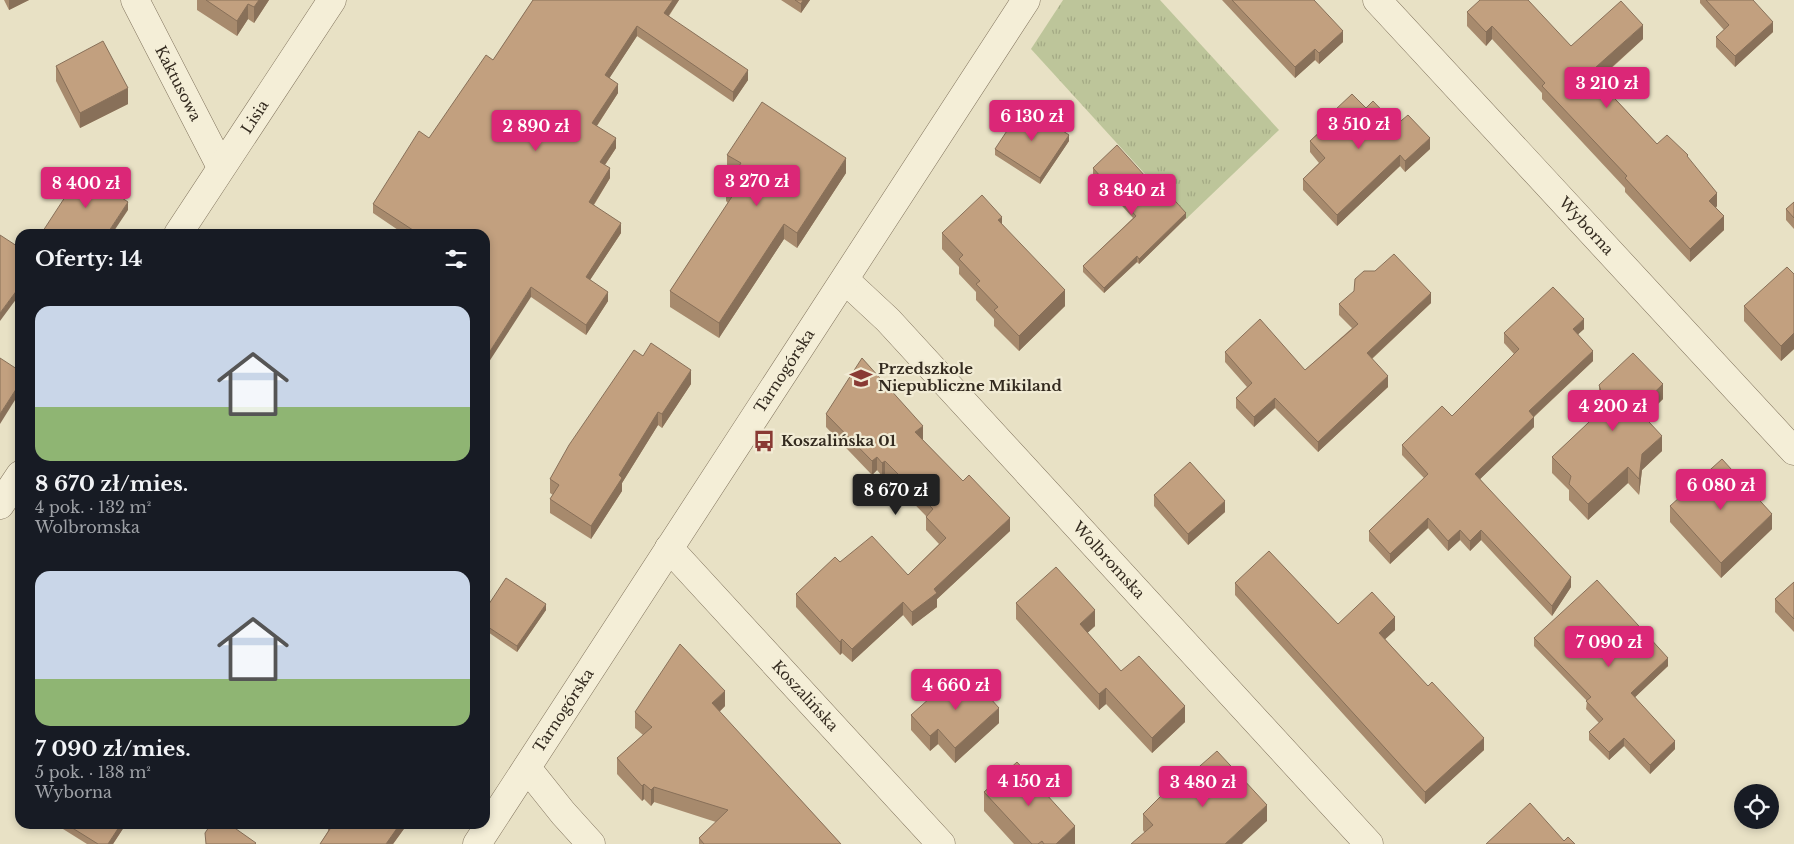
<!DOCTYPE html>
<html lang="pl">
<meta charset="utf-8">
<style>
body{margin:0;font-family:"Libre Baskerville",serif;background:#242831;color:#f1f3f6;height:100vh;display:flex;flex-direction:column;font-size:19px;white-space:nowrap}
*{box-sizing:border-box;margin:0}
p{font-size:16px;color:#9ea1a6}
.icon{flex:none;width:28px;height:28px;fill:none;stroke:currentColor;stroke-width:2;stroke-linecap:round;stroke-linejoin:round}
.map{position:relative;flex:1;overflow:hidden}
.drawer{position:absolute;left:15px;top:229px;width:475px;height:600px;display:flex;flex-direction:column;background:#171b24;border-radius:15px;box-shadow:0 2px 8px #0003}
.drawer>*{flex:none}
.fabs{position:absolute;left:1734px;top:784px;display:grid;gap:10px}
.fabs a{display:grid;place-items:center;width:45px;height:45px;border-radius:50%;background:#171b24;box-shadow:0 2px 8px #0003;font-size:25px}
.price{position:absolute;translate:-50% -42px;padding:0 11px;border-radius:5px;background:#db2777;color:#fff;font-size:16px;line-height:32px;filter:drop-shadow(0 1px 2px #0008)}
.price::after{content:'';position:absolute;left:50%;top:30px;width:15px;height:11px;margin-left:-8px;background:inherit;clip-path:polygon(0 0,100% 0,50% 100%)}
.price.selected{background:#222;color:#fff}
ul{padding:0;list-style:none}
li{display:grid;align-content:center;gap:10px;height:265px;padding:0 20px}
li span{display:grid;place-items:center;height:155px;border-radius:15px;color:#555}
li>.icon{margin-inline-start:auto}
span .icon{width:90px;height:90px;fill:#fffc;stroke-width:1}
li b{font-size:21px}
h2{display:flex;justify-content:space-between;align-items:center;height:60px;padding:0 20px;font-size:21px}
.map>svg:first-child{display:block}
.grass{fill:url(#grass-tufts)}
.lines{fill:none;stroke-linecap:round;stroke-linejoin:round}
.minor-casing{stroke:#81735d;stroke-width:29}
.minor{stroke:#f4eed7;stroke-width:28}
.wall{fill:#a78a6d}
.shaded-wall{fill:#887059}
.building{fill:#c2a07f;stroke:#887059}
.labels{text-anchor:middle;stroke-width:4.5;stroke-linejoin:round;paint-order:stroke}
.street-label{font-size:15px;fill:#332a1f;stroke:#f1ebd4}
.poi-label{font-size:15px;font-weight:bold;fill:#332a1f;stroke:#f1ebd4;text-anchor:start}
</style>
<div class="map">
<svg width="1794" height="844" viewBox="0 0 1794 844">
<defs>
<pattern id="grass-tufts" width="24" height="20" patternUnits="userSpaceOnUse" patternTransform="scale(1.25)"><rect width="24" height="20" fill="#bdc59a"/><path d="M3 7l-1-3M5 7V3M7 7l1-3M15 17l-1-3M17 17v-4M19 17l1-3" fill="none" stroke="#a3a984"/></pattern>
</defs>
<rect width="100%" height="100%" fill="#e8e1c5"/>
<path class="grass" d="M1063 0H1160L1279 130 1186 219 1031 49Z"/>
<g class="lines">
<g class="minor-casing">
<g id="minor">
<path id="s1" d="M135 0 221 167"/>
<path id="s2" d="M1377 0 1794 451"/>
<path id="s3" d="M178 234 332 0"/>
<path id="s4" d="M845 280 888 320 1369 844"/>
<path d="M0 505 20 475"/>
<path id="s5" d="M669 548 941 844"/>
<path d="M527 768 563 813 591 844"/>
<path id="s6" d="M477 844 1026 0"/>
</g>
</g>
<use href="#minor" class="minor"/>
</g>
<path class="wall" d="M4 0H29L9 10Z
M197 0H269L254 23 248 19 237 36 197 10Z
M533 0H679L669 16 748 80 733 102 637 36 609 78 618 93 597 126 616 148 605 165 610 178 594 205 621 233 590 280 608 301 586 335 531 297 485 234H404L373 213V204L429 138 493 60Z
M781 0H810L801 13Z
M1222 0H1314L1343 42 1319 64 1315 60 1295 78Z
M1700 0H1753L1773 32 1735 67 1716 47V37L1724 30 1700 3Z
M1467 12 1571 46 1643 39 1604 75 1609 92 1657 144 1688 158 1717 206 1716 208 1724 230 1690 262 1625 192V188L1542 99V93L1492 39 1486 46 1467 26Z
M56 66 128 104 80 128 56 81Z
M1366 108 1396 125 1430 149 1405 172 1400 166 1337 226 1303 190V179L1319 163 1310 152V141L1318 133V126Z
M1069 141 1040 184 995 155V149Z
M727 155 846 173 797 248 784 239 719 338 670 307V291L728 203 726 201V186L734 174 727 170Z
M1093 168 1155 187 1186 218 1139 264 1137 262 1104 293 1083 272V266L1133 218 1093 174Z
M1794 202V229L1786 220V209Z
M1002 224 1065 306 1019 351 994 326V319L976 300V292L959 274V267L942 249V233Z
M1794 274V349L1781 361 1744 321V306Z
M1431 303 1372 359 1388 387 1318 452 1275 408 1254 427 1236 408V398L1247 387 1225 362V352L1305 370 1352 328 1339 315V304Z
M1584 329 1578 334 1593 361 1534 417V427L1480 479 1571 587 1552 616 1481 540 1470 551 1460 540 1448 551 1428 528 1390 564 1369 541V531L1424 478 1402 455V445L1452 416 1514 354 1504 343V333Z
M643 356 691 384 662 428 658 425 622 483V491L591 539 550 513V499L553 495 550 493V479Z
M1599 385 1663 399 1645 417 1662 451 1642 470 1639 495 1628 483 1588 520 1569 500V490L1552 473V457L1602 410 1599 400Z
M826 414 923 439H922L1010 531 937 599V607L912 626 903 615 852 662 842 653 840 655 796 607V594L840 562 908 575 939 544 926 530V516L885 474 882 476 877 470 872 475 826 427Z
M1154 495 1225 512 1188 545 1154 506Z
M1670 506 1772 529 1721 578 1670 522Z
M1794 582V632L1775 612V599Z
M1235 583 1338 624 1395 630 1385 639 1484 750 1425 804 1235 595Z
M1016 603 1095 626 1087 633 1121 671 1185 722 1152 753 1106 704 1099 710 1016 619Z
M485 610H546L517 652 485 630Z
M1534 638 1668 666 1635 697 1675 749 1650 774 1624 746 1609 760 1589 740V732L1599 723 1586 709 1587 701 1534 646Z
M959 690 999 723 955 763 938 744 930 751 911 730V715Z
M725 706 719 712 841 844H699V838L716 822 654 802 651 806 644 799 642 801 617 774V758L643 735 635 728V712Z
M20 757V771L17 769V762Z
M984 792 1075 844H1014L984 811Z
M1167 795 1267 821 1144 832 1143 830V814Z
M55 824H126L113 844H87Z
M328 824H406V826L393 844H320L328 831Z"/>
<path class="shaded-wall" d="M9 0H29L9 10Z
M259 0H269L254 23V7Z
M673 0H679L664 22V13Z
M803 0H810L801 13V4Z
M248 4V19L237 36V21Z
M1773 22V32L1735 67V56Z
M1643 25V39L1596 81V67Z
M637 26V36L605 85V75Z
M1492 26V39L1486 46V32Z
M1343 31V42L1319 64V53Z
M1315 49V60L1295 78V67Z
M748 70V80L733 102V92Z
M1609 80V93L1603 86Z
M618 84V93L592 133V123Z
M128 88V104L80 128V113Z
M1069 135V141L1040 184V178Z
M616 138V148L600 172V162Z
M1430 138V149L1405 172V161Z
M1400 155V166L1337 226V215Z
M846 158V173L797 248V233Z
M610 168V178L589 212V202Z
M1717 193V206L1709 214V201Z
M128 202V210L112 234H107Z
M1186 213V218L1139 264V259Z
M1724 216V230L1690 262V249Z
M1002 217V232L998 220Z
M621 223V233L586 286V277Z
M784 224V239L719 338V323Z
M1137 256V262L1104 293V288Z
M20 286V294L0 321V313Z
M531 287V297L485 368V359Z
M1065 290V306L1019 351V336Z
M608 292V301L586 335V325Z
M1431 293V303L1367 363V353Z
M1584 319V329L1573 339V329Z
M1794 333V349L1781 361V346Z
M1593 351V361L1529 421V411Z
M691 370V384L662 428V414Z
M1388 376V387L1318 452V442Z
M20 383V392L0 424V414Z
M1663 384V399L1637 424V409Z
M1275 398V408L1254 427V417Z
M658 412V425L622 483V491L591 539V526L619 475Z
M1534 417V427L1475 484V474Z
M923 426V439L915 446V432Z
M1662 436V451L1642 470 1639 495V479L1642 454Z
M877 457V470L872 475V461Z
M885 461V474L882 476V463Z
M1628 467V483L1588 520V504Z
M1225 501V512L1188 545V534Z
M1772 514V529L1721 578V563Z
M1010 518V531L937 599V607L912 626V612L934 589Z
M1428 518V528L1390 564V554Z
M1460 530V540L1448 551V541Z
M1481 530V540L1470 551V541Z
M1571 577V587L1552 616V606Z
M903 602V615L852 662V649Z
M546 604V610L517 652V646Z
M1095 610V626L1080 640V624Z
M1395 617V630L1379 645V633Z
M842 639V653L840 655V642Z
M1668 658V666L1631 701V693Z
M1106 688V704L1099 710V694Z
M725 691V706L712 719V703Z
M1185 706V722L1152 753V738Z
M999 708V723L955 763V748Z
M938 729V744L930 751V736Z
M1484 738V750L1425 804V792Z
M1624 738V746L1609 760V752Z
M1675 741V749L1650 774V765Z
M644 784V799L642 801V786Z
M654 787V802L651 806V790Z
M1267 805V821L1242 844H1225Z
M121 824H126L113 844H108Z
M400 824H406V826L393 844H386Z
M1075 826V844H1056Z"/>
<path class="building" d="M206 0H259L254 7 248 4 237 21Z
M533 0H673L664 13 748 70 733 92 637 26 605 75 618 84 592 123 616 138 600 162 610 168 589 202 621 223 586 277 608 292 586 325 531 287 485 359V234H419L373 204 419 131 429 138 486 55 493 60Z
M795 0H803L801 4Z
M1232 0H1314L1343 31 1319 53 1315 49 1295 67Z
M1480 0H1528L1571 46 1621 1 1643 25 1596 67 1609 80 1603 86 1657 144 1667 135 1688 155 1687 156 1717 193 1709 201 1724 216 1690 249 1625 178 1627 176 1542 86 1545 83 1492 26 1486 32 1467 12Z
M1706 0H1753L1773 22 1735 56 1716 37 1729 25Z
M103 41 128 88 80 113 56 66Z
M1352 94 1366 108 1373 101 1396 125 1408 115 1430 138 1405 161 1400 155 1337 215 1303 179 1325 158 1310 141 1322 130 1318 126Z
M762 102 846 158 797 233 784 224 719 323 670 291 735 192 726 186 741 163 727 155Z
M1024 105 1069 135 1040 178 995 149Z
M1117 145 1155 187 1159 183 1186 213 1139 259 1137 256 1104 288 1083 266 1136 216 1093 168Z
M82 171 128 202 107 234H41Z
M982 195 1002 217 998 220 1065 290 1019 336 994 310 998 307 976 284 980 281 959 259 963 255 942 233Z
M1794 202V218L1786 209Z
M0 235 20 248V286L0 313Z
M1394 254 1431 293 1367 353 1388 376 1318 442 1275 398 1254 417 1236 398 1252 383 1225 352 1260 319 1305 370 1358 324 1339 304 1354 291 1355 279 1364 271H1375Z
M1787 267 1794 274V333L1781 346 1744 306Z
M1553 287 1584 319 1573 329 1593 351 1529 411 1534 417 1475 474 1571 577 1552 606 1481 530 1470 541 1460 530 1448 541 1428 518 1390 554 1369 531 1428 474 1402 445 1442 406 1452 416 1519 349 1504 333Z
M651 343 691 370 662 414 658 412 619 475 622 478 591 526 550 499 559 485 550 479 569 445 634 350 643 356Z
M1633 353 1663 384 1637 409 1662 436 1642 454 1639 479 1628 467 1588 504 1569 484 1571 476 1552 457 1606 406 1599 385Z
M0 358 20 371V383L0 414Z
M862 358 923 426 915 432 963 481 969 475 1010 518 934 589 937 593 912 612 903 602 852 649 842 639 840 642 796 594 835 557 840 562 872 536 908 575 946 538 926 517 933 509 885 461 882 463 877 457 872 461 826 414Z
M1722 459 1772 514 1721 563 1670 506Z
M1190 462 1225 501 1188 534 1154 495Z
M1269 551 1338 624 1372 592 1395 617 1379 633 1428 686 1432 682 1484 738 1425 792 1235 583Z
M1056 567 1095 610 1080 624 1121 671 1139 656 1185 706 1152 738 1106 688 1099 694 1016 603Z
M506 578 546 604 517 646 485 625V610Z
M1597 580 1668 658 1631 693 1675 741 1650 765 1624 738 1609 752 1589 732 1603 719 1586 701 1591 697 1534 638Z
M1794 582V619L1775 599Z
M680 644 725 691 712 703 841 844H704L699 838 728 810 654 787 651 790 644 784 642 786 617 758 652 727 635 712Z
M972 678 999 708 955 748 938 729 930 736 911 715 950 680 959 690Z
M1217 751 1267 805 1225 844H1131L1153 825 1143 814 1165 792 1167 795Z
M20 757V764L17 762Z
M1017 762 1075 826 1056 844H1044L1042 841 1038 844H1032L984 792Z
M1530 803 1564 841 1568 837 1575 844H1486Z
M66 824H121L108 844H98Z
M211 824H229L256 843 255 844H206L205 833Z
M329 824H400L386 844H320L332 826Z"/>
<defs>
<g id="school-bare" transform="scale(1.725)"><path d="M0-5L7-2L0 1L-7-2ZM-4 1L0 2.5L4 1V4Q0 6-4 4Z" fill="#893a34" stroke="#f1ebd4" stroke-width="2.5" paint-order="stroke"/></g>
<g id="bus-bare" transform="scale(1.725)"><path d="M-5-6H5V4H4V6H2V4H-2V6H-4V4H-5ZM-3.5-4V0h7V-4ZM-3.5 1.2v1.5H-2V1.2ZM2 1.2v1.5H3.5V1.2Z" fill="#893a34" stroke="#f1ebd4" stroke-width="2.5" paint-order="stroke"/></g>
</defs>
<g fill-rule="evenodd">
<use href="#school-bare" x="861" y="378"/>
<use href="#bus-bare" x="764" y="441"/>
</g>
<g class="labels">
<g class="street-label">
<text dy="5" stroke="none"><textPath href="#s1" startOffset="94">Kaktusowa</textPath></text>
<text dy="5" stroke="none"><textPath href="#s3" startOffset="140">Lisia</textPath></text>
<text dy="5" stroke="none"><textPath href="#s2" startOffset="308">Wyborna</textPath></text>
<text dy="5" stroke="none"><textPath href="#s6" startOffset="564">Tarnogórska</textPath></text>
<text dy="5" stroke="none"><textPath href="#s4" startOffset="385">Wolbromska</textPath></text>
<text dy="5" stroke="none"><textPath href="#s5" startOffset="201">Koszalińska</textPath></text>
<text dy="5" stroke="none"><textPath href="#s6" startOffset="159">Tarnogórska</textPath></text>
</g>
<g class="poi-label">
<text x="878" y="374">Przedszkole<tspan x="878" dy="17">Niepubliczne Mikiland</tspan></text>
<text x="781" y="446">Koszalińska 01</text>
</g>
</g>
</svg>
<div class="fabs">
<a><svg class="icon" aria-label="locate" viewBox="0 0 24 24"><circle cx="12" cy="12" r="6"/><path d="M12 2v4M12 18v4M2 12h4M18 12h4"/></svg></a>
</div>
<b class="price" style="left:1607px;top:109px">3 210 zł</b>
<b class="price" style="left:1032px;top:142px">6 130 zł</b>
<b class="price" style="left:1359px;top:150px">3 510 zł</b>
<b class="price" style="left:536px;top:152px">2 890 zł</b>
<b class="price" style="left:757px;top:207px">3 270 zł</b>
<b class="price" style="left:86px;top:209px">8 400 zł</b>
<b class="price" style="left:1132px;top:216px">3 840 zł</b>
<b class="price" style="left:1613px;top:432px">4 200 zł</b>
<b class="price" style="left:1721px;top:511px">6 080 zł</b>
<b class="price selected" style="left:896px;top:516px">8 670 zł</b>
<b class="price" style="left:1609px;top:668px">7 090 zł</b>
<b class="price" style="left:956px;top:711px">4 660 zł</b>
<b class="price" style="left:1029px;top:807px">4 150 zł</b>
<b class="price" style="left:1203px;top:808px">3 480 zł</b>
<section class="drawer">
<h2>Oferty: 14<svg class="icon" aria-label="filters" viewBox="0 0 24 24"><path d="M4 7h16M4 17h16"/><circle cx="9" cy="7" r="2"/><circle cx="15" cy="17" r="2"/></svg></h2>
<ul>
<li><span style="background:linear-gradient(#c9d6e8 65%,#8fb573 0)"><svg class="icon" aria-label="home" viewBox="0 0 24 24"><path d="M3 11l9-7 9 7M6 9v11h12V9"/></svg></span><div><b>8 670 zł/mies.</b><p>4 pok. · 132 m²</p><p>Wolbromska</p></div></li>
<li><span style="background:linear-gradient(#c9d6e8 70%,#8fb573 0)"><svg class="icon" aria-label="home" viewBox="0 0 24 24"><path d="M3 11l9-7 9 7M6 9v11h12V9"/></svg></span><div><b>7 090 zł/mies.</b><p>5 pok. · 138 m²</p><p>Wyborna</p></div></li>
</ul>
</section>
</div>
